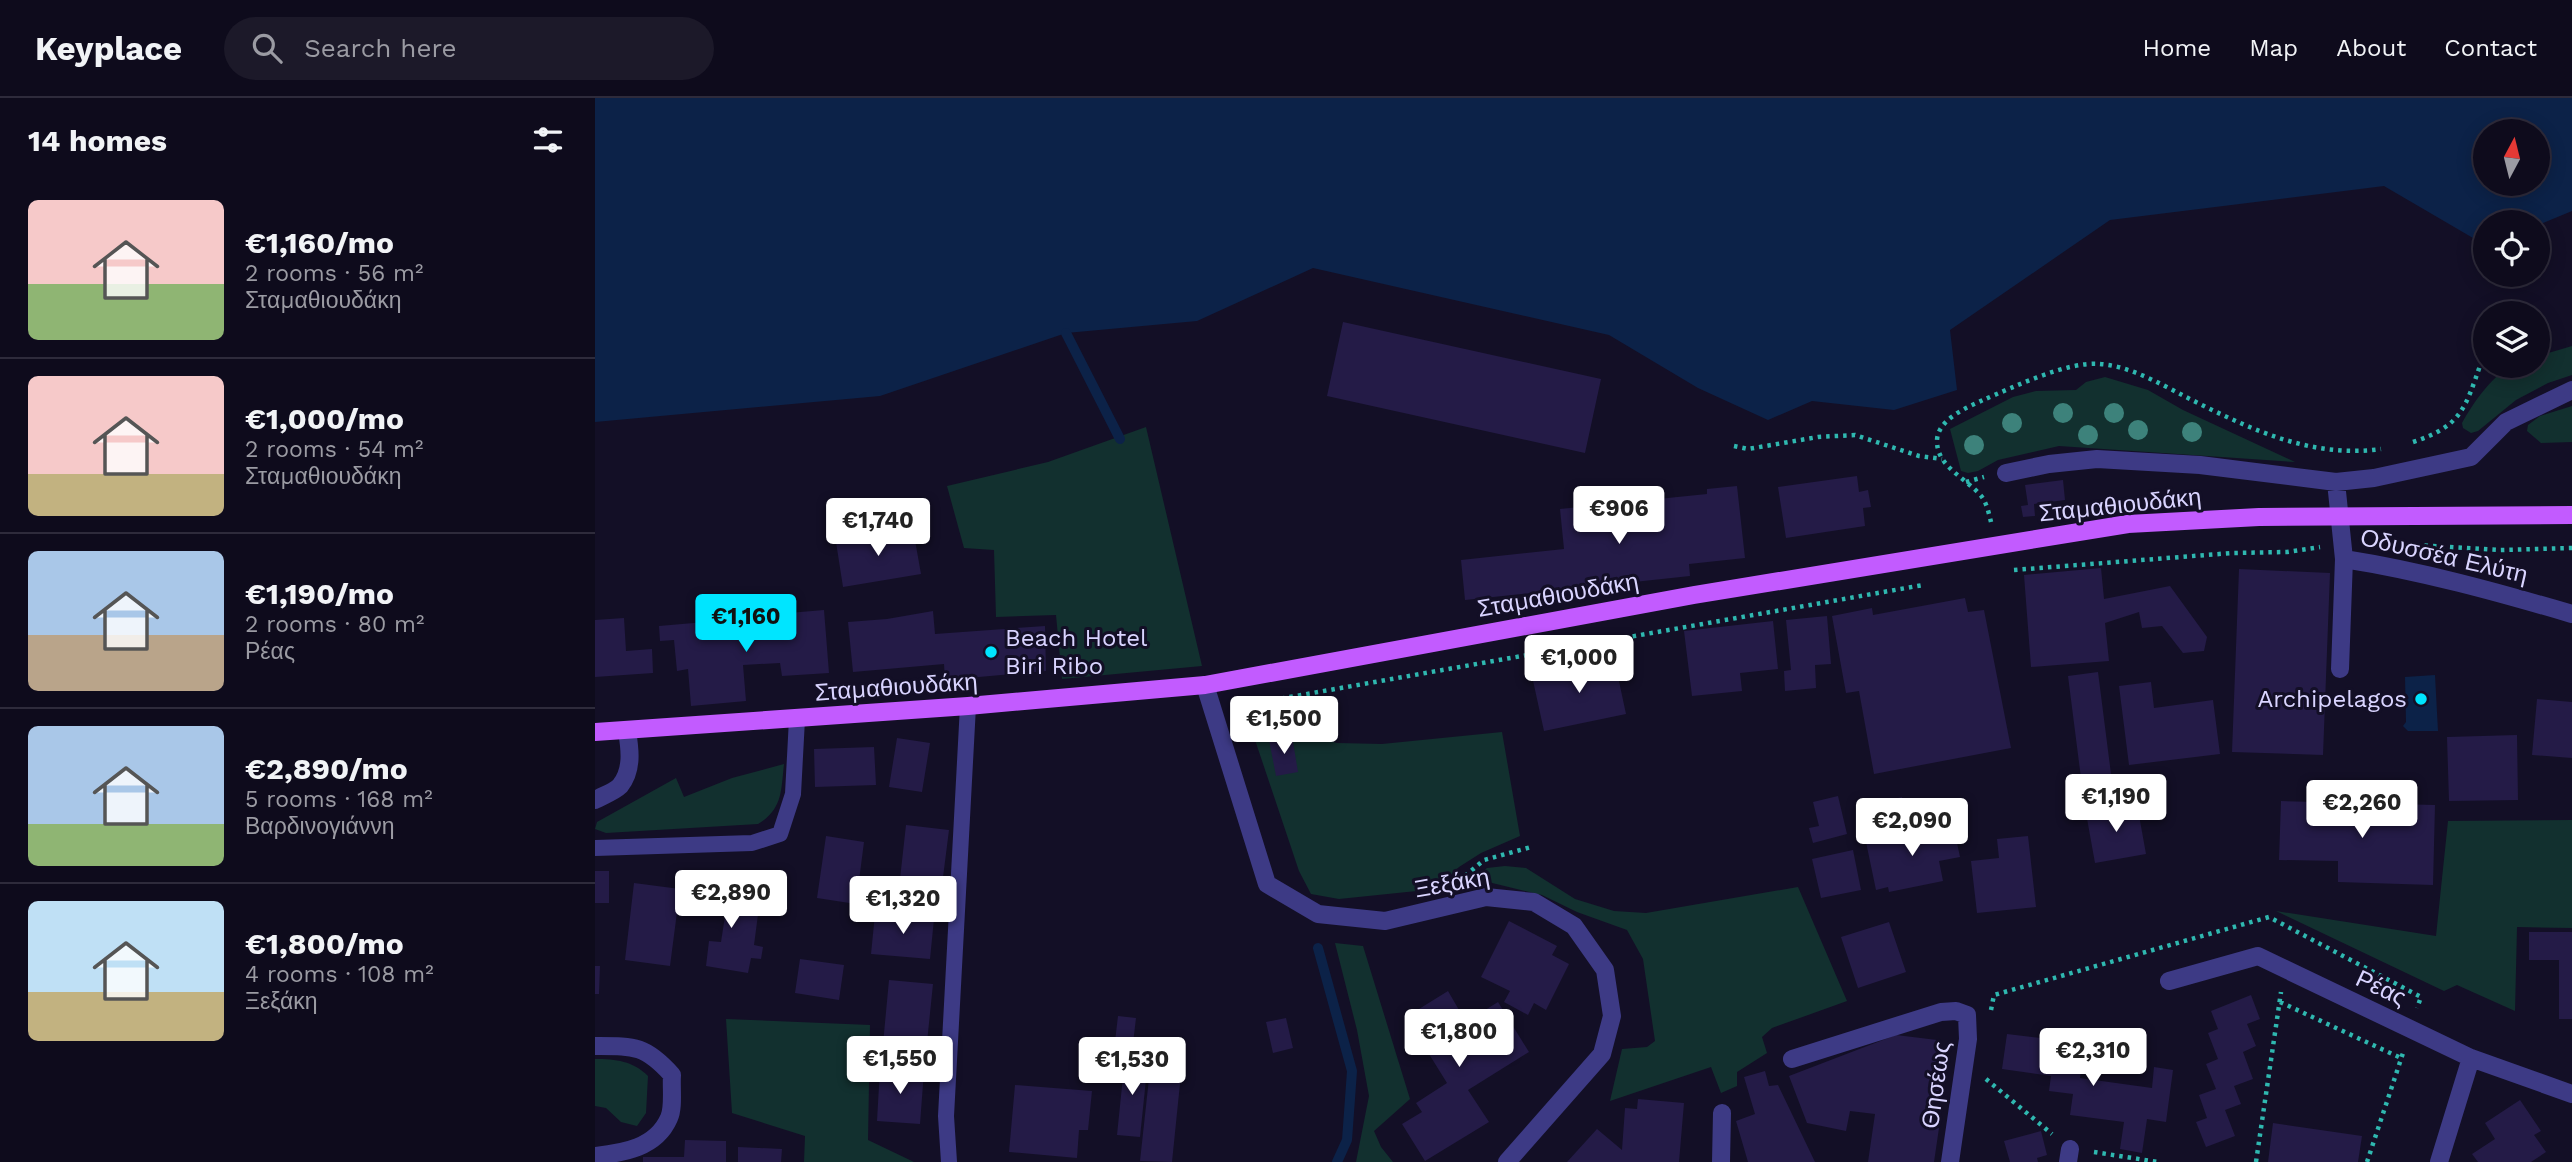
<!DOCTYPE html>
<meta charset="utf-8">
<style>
body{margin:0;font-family:"Work Sans",sans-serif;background:#1c1929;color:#f1f3f6;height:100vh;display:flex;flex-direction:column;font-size:26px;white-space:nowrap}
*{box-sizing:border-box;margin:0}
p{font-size:23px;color:#9b9ba3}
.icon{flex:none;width:38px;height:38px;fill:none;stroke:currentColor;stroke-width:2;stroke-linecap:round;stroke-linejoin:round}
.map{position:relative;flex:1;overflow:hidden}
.sheet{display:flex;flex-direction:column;background:#0e0b1c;width:595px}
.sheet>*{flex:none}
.needle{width:46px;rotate:7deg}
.buttons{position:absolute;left:1878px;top:21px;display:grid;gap:14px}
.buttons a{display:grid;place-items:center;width:77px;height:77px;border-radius:50%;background:#0e0b1c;box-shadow:0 4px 18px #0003,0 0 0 2px #2e2b3b;font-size:35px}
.price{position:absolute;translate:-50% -60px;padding:0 16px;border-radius:7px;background:#fff;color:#222;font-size:23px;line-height:46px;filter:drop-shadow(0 2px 4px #0008)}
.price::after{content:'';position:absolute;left:50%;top:42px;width:21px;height:16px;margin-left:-10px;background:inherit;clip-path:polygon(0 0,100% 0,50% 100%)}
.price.active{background:#00e5ff;color:#111}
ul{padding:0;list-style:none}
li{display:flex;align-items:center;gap:21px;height:175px;padding:0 28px}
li+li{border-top:2px solid #2e2b3b}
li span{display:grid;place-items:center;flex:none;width:196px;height:140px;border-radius:10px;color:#555}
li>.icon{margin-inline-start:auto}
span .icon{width:84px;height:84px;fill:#fffc;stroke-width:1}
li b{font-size:30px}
h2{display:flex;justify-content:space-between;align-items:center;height:84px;padding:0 28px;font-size:30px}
header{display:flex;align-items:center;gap:42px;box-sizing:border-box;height:98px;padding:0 35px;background:#0e0b1c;border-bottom:2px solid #2e2b3b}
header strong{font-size:33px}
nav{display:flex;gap:38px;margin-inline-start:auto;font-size:24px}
.search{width:490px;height:63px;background:#1c1929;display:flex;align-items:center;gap:18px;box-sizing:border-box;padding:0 24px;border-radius:38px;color:#9b9ba3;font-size:26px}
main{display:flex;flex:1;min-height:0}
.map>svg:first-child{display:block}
.green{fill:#12302f}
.water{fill:#0c2248;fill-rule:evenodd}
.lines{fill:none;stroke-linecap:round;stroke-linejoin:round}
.stream{stroke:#0c2248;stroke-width:10}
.building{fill:#241b47}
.path{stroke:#2fb8b0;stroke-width:4.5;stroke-dasharray:3.5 5;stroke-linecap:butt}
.service{stroke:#3d3a85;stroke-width:16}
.minor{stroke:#3d3a85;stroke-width:18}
.primary{stroke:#c25bff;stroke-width:18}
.tree{fill:#3d827b}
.poi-dot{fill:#00e5ff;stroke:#130f26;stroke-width:2.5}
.labels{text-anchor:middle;stroke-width:6;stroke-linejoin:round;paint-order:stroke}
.street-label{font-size:24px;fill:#d9d4ff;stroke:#130f26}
.poi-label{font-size:24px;fill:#d9d4ff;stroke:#130f26;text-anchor:start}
</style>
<header>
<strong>Keyplace</strong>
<div class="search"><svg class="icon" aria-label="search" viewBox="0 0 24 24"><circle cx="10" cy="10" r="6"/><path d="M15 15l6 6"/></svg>Search here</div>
<nav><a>Home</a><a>Map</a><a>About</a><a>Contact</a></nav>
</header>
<main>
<section class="sheet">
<h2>14 homes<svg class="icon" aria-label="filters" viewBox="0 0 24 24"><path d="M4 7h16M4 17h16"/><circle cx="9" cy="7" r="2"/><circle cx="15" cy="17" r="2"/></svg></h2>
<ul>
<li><span style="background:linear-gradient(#f6c9c9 60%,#8fb573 0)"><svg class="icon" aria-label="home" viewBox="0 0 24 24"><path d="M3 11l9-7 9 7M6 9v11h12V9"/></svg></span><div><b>€1,160/mo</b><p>2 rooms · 56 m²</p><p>Σταμαθιουδάκη</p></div></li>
<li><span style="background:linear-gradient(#f6c9c9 70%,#c2b280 0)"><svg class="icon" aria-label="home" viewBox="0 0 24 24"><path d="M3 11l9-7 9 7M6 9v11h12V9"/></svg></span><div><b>€1,000/mo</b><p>2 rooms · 54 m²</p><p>Σταμαθιουδάκη</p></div></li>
<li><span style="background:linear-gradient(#a9c7e8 60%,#b9a48a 0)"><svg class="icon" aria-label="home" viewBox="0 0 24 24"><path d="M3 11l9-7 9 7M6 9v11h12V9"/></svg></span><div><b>€1,190/mo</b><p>2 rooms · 80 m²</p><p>Ρέας</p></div></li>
<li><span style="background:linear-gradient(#a9c7e8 70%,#8fb573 0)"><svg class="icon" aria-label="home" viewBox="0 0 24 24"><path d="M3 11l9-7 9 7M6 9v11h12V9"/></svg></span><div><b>€2,890/mo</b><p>5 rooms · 168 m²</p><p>Βαρδινογιάννη</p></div></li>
<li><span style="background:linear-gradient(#bfe0f5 65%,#c2b280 0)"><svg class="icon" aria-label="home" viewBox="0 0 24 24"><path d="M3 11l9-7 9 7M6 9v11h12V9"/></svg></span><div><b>€1,800/mo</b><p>4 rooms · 108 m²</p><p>Ξεξάκη</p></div></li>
</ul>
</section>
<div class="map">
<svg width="1977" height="1064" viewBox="0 0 1977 1064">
<rect width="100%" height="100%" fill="#130f26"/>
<path class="green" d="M1977 248V277L1953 285 1921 302 1883 333 1876 335 1868 330 1867 325C1877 307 1899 273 1920 268 1926 266 1936 268 1942 268L1943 258Z
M1510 279 1553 292 1588 312 1700 364 1464 348 1403 362 1383 373 1373 375 1366 373 1355 331 1418 299 1441 293 1481 292 1491 284Z
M1977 308V344L1946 345 1932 333 1933 327 1945 318Z
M551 329 607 568 467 581 461 517 401 519 399 452 369 450 352 388 453 364Z
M714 627 725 640 742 645 787 646 907 634 925 738 886 755 864 769 841 791 744 801 716 796 704 773 657 633Z
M189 666C186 692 188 711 163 726L11 735 0 731 2 724 81 680 89 699 137 680Z
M1977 722V830L1922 829 1920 913 1862 887 1849 893 1681 813 1841 838 1853 723Z
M910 768 931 770 980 801 1019 813 1051 815 1203 789 1252 903 1177 930 1167 939 1172 955 1142 974V988L1126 995 1116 969 1015 1003 1027 951 1052 949 1060 943 1048 861 1032 832 982 814 947 797 885 782V776L892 770Z
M740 845 768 848 815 1001 779 1033 786 1049 798 1064H761L774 998 762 932Z
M131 921 275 927 273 1042 319 1064H209L210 1038 137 1015Z
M0 961C21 961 38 963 53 978L51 1015 42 1028 26 1024 11 1010 0 1008Z"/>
<path class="water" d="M0 0H1977V113L1943 127 1942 124H1890V147L1789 88 1515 122 1355 232 1362 292 1299 312 1217 303 1173 322 1103 290 1014 237 718 170 602 223 471 235 285 298 0 324ZM1890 33H1942V86H1890Z
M1840 577 1843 633H1813L1808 628 1811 624 1810 579Z"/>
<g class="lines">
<path class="stream" d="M471 235 525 341
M723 850 757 973 752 1042 742 1064"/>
</g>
<path class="building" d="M748 224 1006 281 990 355 732 298Z
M1262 378 1264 394 1273 392 1276 409 1268 410 1270 428 1191 440 1183 389Z
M1468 382 1470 402 1439 406 1440 418 1428 419 1426 408 1433 407 1430 387Z
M1142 388 1150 460 1094 466 1095 478 870 502 866 462 969 451 965 411 1112 396V391Z
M318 431 326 476 248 489 241 444Z
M1506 470 1509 501 1575 488 1612 539 1609 553 1588 555 1567 528 1547 530 1544 514 1510 525 1514 563 1436 569 1429 477Z
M1644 471 1735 475 1728 657 1637 654Z
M1370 500 1373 514 1389 512 1416 650 1279 676 1264 593 1251 595 1237 518 1277 510 1278 517Z
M229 512 234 575 187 578 185 565 148 567 151 603 96 608 93 571 82 573 79 542 65 543 64 528 133 522 135 541 183 537 182 516Z
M338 513 340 536 450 528 451 573 350 582 349 566 258 574 253 524 292 521Z
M1232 518 1236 566 1220 567 1221 590 1190 593 1189 573 1196 572 1191 522Z
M29 520 31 553 57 551 58 575 0 579V522Z
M1178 523 1183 571 1145 575 1147 593 1097 598 1089 533Z
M1019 560 1031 616 949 633 937 578Z
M1503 574 1516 676 1486 680 1473 578Z
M1556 584 1559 610 1618 602 1625 656 1534 667 1524 588Z
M1942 601 1977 604V660L1937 657Z
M1922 637 1923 702 1854 703 1852 639Z
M697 638 703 674 681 678 674 642Z
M302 640 335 645 327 694 294 689Z
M279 649 281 687 220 689 219 651Z
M1243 698 1252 736 1218 745 1214 730 1224 728 1218 704Z
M1307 699 1312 717 1265 729 1261 710Z
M1686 703 1840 707 1838 787 1743 784V763L1684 762Z
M1542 706 1551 756 1500 765 1491 715Z
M1358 726 1365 759 1344 763 1348 783 1294 794 1293 789 1281 792 1271 744Z
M311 727 354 732 346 795 304 790Z
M231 738 269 744 261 806 222 800Z
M1433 738 1441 809 1382 815 1376 763 1404 760 1402 741Z
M1258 752 1266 792 1226 800 1217 761Z
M0 773H14V805H0Z
M39 785 85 791 75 868 30 862Z
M109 785 142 790 139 806 164 809 159 847 168 849 166 861 156 860 153 875 111 868 114 843 126 844 130 818 105 815Z
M280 816 339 821 335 861 276 856Z
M914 823 962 848 957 857 974 866 951 912 939 905 933 917 909 904 915 893 886 879Z
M1294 824 1311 874 1263 890 1246 839Z
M1934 834H1977V921H1964V862H1934Z
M205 861 249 867 244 902 200 895Z
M0 868H5L4 896H0Z
M294 882 338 886 330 964 299 961 301 947 288 946Z
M853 893 871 924 903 904 934 954 873 992 894 1024 830 1063 807 1026 827 1014 821 1005 852 985 811 919Z
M1656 897 1665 921 1652 926 1661 948 1648 954 1658 981 1639 988 1646 1006 1630 1012 1640 1038 1611 1049 1601 1024 1612 1020 1604 997 1621 991 1611 966 1623 961 1613 935 1623 931 1616 913Z
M523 918 541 920 537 954 519 952Z
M691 920 698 950 678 955 671 924Z
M1412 936 1463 942 1461 954 1488 957 1485 980 1557 990 1559 969 1578 972 1571 1024 1552 1021 1547 1055 1525 1051 1529 1024 1475 1017 1478 996 1454 993 1456 978 1407 971Z
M1301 937 1342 942 1341 951 1354 953 1345 1017 1329 1015 1327 1027 1344 1030 1339 1064H1273L1280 1016 1255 1013 1251 1033 1212 1025 1194 978Z
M530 959 553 962 545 1039 522 1037Z
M556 962 587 966 577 1064 545 1063Z
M285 970 329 973 325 1026 282 1023Z
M1170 973 1174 988 1183 987 1220 1064H1153L1141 1023 1160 1016 1149 979Z
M420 987 497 993 493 1032H484L482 1060 414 1054Z
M1043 1001 1089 1005 1084 1064H972L1002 1031 1027 1052 1030 1010 1042 1011Z
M1925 1002 1946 1033 1939 1037 1951 1054 1936 1064H1883L1877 1056 1900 1041 1890 1025Z
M1678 1025 1767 1038 1763 1064H1673Z
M1446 1033 1452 1057 1442 1060 1443 1064H1415L1409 1043Z
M90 1042 131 1043V1064H48V1059H89Z
M143 1049 187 1051 186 1064H143Z"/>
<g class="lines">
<path class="path" d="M1818 344C1867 328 1870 310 1886 265
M1139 348 1153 351 1223 339 1260 337 1324 358 1347 361
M1371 384 1389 379
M1396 424C1394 416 1392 406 1387 399 1373 381 1341 369 1342 342 1343 321 1373 309 1388 302 1419 289 1472 263 1505 266 1534 268 1564 285 1589 298 1651 329 1714 361 1786 351
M1821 447 1905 452 1977 450
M1419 472 1637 455 1692 454 1725 449
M661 605 1328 487
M870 778 889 762 936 749
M1685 904 1806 960
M1396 912 1399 897 1674 819 1826 899 1822 910
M1391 981 1457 1036
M1499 1054 1563 1064
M1661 1064 1686 894
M1772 1064 1809 952"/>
<path class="service" d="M0 750 157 745 185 736 198 696 202 621
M354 1064 351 1018 373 608"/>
<path class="minor" d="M1411 375 1454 366 1502 361 1605 367 1741 384 1779 380 1876 359 1911 324 1977 292
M1741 384 1749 461C1826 473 1902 494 1977 516
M1745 571 1749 461
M610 587 672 786 723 816 790 823 891 799 939 804 979 828 1010 872 1017 918 1007 956 912 1064
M0 702C7 698 19 694 25 688 38 672 35 651 32 633
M1574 883 1663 858 1876 960 1977 996
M0 948C39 948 50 947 77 977 76 990 79 1009 74 1020 61 1050 28 1055 0 1058
M1197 961 1346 914 1361 913 1372 917 1373 941 1355 1064
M1126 1064 1127 1015
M1473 1064 1475 1051
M1844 1064 1876 960"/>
<path class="primary" d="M0 634 373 608 610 587 1099 497 1533 426 1664 419 1977 417"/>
</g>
<g class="tree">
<circle cx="1468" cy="315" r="10"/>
<circle cx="1519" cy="315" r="10"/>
<circle cx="1417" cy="325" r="10"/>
<circle cx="1543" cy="332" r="10"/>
<circle cx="1597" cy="334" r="10"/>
<circle cx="1493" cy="337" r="10"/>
<circle cx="1379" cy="347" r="10"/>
</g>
<g class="poi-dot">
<circle cx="396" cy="554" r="7"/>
<circle cx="1826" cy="601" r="7"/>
</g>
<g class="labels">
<g class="street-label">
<text transform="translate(1525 407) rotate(-6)" y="8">Σταμαθιουδάκη</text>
<text transform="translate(1849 458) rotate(13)" y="8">Οδυσσέα Ελύτη</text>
<text transform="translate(963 497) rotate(-10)" y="8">Σταμαθιουδάκη</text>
<text transform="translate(301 589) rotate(-4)" y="8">Σταμαθιουδάκη</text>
<text transform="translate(857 785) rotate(-10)" y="8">Ξεξάκη</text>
<text transform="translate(1786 890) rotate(25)" y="8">Ρέας</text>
<text transform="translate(1341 987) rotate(-82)" y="8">Θησέως</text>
</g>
<g class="poi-label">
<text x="410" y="548">Beach Hotel<tspan x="410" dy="28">Biri Ribo</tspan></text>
<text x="1812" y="609" text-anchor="end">Archipelagos</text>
</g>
</g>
</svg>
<div class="buttons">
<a><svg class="needle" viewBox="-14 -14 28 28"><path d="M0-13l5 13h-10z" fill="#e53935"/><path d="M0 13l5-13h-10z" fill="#9b9ba3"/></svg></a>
<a><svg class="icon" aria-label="locate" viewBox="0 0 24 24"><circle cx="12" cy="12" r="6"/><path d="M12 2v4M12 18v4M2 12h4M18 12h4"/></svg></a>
<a><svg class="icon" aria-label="layers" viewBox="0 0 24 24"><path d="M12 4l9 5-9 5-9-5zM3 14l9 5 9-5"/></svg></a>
</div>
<b class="price" style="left:1024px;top:448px">€906</b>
<b class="price" style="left:283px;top:460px">€1,740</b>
<b class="price active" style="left:151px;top:556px">€1,160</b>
<b class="price" style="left:984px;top:597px">€1,000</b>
<b class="price" style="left:689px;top:658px">€1,500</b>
<b class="price" style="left:1521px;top:736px">€1,190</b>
<b class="price" style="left:1767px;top:742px">€2,260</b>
<b class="price" style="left:1317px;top:760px">€2,090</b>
<b class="price" style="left:136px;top:832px">€2,890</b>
<b class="price" style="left:308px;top:838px">€1,320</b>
<b class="price" style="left:864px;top:971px">€1,800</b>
<b class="price" style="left:1498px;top:990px">€2,310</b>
<b class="price" style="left:305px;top:998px">€1,550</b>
<b class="price" style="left:537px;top:999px">€1,530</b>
</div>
</main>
